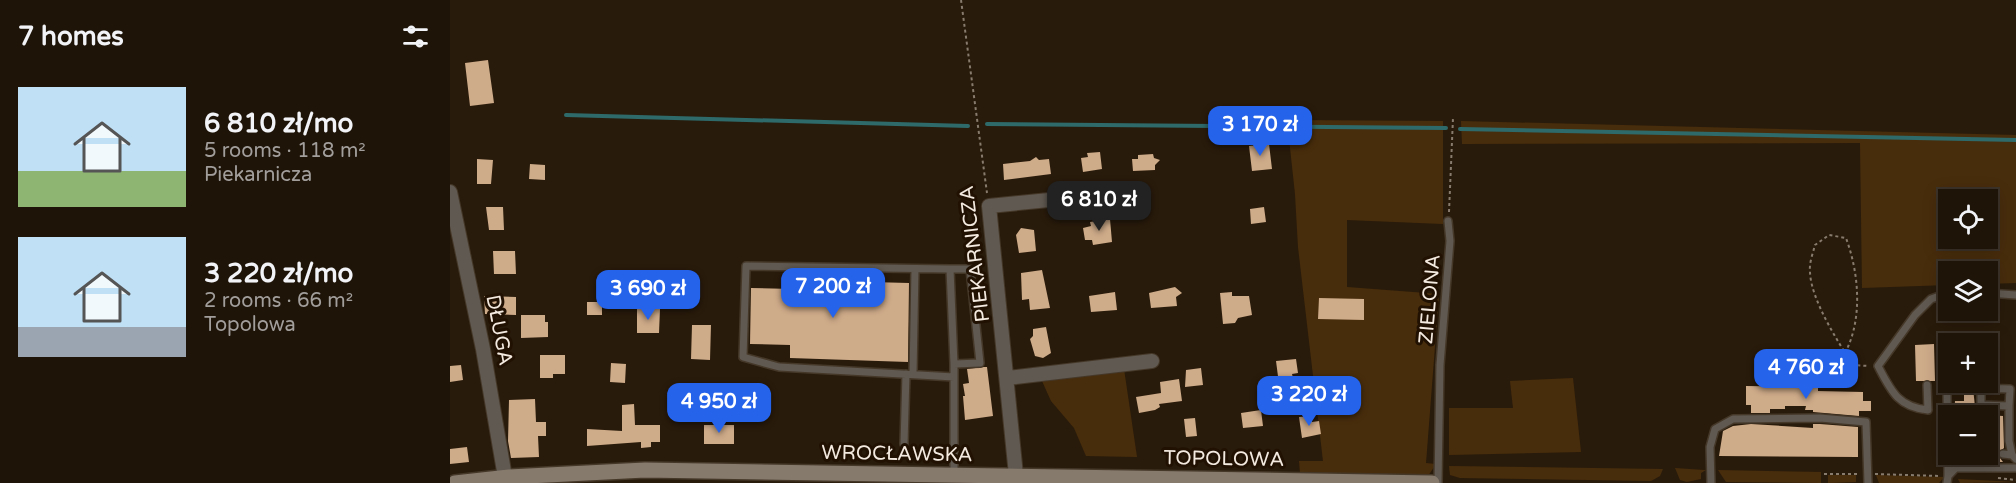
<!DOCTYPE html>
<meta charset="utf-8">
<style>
body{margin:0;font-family:"Varela Round",sans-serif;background:#271d12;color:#f1f3f6;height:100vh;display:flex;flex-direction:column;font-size:22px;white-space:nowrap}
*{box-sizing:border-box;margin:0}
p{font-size:20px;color:#a19e9c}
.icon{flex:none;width:33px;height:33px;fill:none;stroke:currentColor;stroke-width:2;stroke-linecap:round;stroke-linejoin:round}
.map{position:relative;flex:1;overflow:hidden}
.panel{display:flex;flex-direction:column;background:#1f1408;width:450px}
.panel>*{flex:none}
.buttons{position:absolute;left:1488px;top:189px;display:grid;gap:12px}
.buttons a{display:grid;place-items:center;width:60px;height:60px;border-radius:0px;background:#1f1408;box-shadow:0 3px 15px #0003,0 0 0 2px #3c3329;font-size:30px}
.price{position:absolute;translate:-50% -51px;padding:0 14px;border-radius:12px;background:#2563eb;color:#fff;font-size:20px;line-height:39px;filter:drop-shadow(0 2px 3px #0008)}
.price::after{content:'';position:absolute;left:50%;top:36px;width:18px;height:14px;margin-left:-9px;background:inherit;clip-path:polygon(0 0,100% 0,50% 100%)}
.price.selected{background:#222;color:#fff}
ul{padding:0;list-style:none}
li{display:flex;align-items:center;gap:18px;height:150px;padding:0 18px}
li span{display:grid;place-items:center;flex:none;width:168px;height:120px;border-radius:0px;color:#555}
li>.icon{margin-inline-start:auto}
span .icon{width:72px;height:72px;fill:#fffc;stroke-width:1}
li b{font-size:26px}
h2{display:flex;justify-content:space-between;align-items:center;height:72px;padding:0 18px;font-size:26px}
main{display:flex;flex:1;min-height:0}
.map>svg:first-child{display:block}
.green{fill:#482d0c;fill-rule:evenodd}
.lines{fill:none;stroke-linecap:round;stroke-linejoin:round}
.stream{stroke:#2e6a6a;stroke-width:4}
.building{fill:#ceab89}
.lane-casing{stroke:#453829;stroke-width:10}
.street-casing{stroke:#453829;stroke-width:16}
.secondary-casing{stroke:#453829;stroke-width:18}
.path{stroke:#887c6e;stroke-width:2;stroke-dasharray:3 3;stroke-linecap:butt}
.lane{stroke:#605951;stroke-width:7}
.street{stroke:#605951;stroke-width:14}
.secondary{stroke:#867a6d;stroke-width:15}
.labels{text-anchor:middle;stroke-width:6;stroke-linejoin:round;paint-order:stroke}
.street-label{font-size:20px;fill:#f4eadf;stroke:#201103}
</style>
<main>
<section class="panel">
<h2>7 homes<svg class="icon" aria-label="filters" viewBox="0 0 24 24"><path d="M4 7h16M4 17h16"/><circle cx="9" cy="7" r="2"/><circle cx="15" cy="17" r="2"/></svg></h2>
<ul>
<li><span style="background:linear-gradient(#bfe0f5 70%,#8fb573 0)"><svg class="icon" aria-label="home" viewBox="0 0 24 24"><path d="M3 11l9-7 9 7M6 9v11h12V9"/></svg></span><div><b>6 810 zł/mo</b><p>5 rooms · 118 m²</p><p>Piekarnicza</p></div></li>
<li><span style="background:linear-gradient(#bfe0f5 75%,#9aa5b1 0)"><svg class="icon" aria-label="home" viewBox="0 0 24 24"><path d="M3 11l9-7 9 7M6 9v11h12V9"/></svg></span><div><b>3 220 zł/mo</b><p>2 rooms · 66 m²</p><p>Topolowa</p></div></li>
</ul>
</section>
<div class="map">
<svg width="1566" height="483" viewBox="0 0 1566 483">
<rect width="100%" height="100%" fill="#291b0b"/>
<path class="green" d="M837 120 993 121V224L897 220V287L989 294 976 463 986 464 978 476 850 473 849 461H873L848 247 845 194Z
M1011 121 1566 135V283L1538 284V272H1498V285L1412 288 1410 143 1012 144ZM1498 200H1538V238H1498Z
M674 369 687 457 636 456 624 428 601 401 592 381Z
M1123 378 1131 452 999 455V408H1063L1060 381Z
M999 466 1213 469 1210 476 1201 481 1010 478 1000 475Z
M1225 468 1254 470H1256L1251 473V479L1237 482 1230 480Z
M1268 470 1371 472V483L1276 482Z
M1378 475H1406V482L1378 483Z
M1426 475 1494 477 1489 483H1429Z
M1508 479 1566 482 1510 483Z"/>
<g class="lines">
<path class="stream" d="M116 115 518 126
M537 124 996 128
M1010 129 1566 140"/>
</g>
<path class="building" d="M38 60 44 103 20 106 15 63Z
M819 144 822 169 802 171 799 146Z
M650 152 652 169 633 172 631 158 638 157 637 153Z
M703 154 704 158 710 160 705 165V170L683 171 682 159H688V155Z
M586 157 589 160 599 159 601 174 554 180 553 164 580 161Z
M27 159 43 160 41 184H27Z
M80 164 95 165V180L79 179Z
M36 207H53L54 230H39Z
M814 207 816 222 801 224 800 209Z
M660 219 662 242 643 245 642 240H635L633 228 641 226 640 222Z
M571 228 584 230 586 251 569 253 566 235Z
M43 251H65L66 274H44Z
M592 270 600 308 580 310 579 299 572 300 571 273Z
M343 272 396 273 395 291 421 292V282L459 283 458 362 340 358V345L300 344 301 288 343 289Z
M725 287 732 293 726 297 727 306 701 308 699 293Z
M665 292 667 310 641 312 639 296Z
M782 292V296H799L802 315 788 318 785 323 773 324 770 293Z
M34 296 66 297V315L35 314Z
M869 298 914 299V320L868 319Z
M137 302H152V315H137Z
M187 309H210L209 333H187Z
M71 315H95V322H98V337L71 338Z
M242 325H261L260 360 241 359Z
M596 327 601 353 593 358 585 356 580 339 583 336V329Z
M1484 344 1485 381H1466L1465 345Z
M90 355H115V374H103V378H90Z
M846 359 848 373 842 374 844 382 829 384 826 361Z
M161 363 176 364 175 383 160 382Z
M11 365 13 380 0 382V366Z
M534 367H537L543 416 515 420 513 396H515L513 384 519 383 517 369Z
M751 368 753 385 735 387 736 370Z
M729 379 732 401 709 404 710 407 705 410 689 413 686 397 711 393 710 382Z
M1518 383H1526L1523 388 1526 416H1504L1505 401H1514V393L1519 388Z
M1296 386 1368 387V391L1413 392V401H1421V411H1409V416L1363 412V410H1355L1356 406H1335V409H1320V413H1301V405H1296Z
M85 399 86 422H96V436H88L89 457 61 458 58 441 59 400Z
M296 399V409H282L281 400Z
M184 404 185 425H210V442H201V447L191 448V442L137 446V429L172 431V405Z
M811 410 813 426 793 428 791 413Z
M1538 415 1553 416 1554 448 1547 454 1553 462H1528L1529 454H1538Z
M862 416V422L869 421 871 434 852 438 849 417Z
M745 418 747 436 736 437 734 419Z
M1301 424 1363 428V424H1370L1408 427V457L1269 456 1273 431 1283 426Z
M254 425H284V444H254Z
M17 447 19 462 0 464V449Z"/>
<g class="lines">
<g class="lane-casing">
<path id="lane" d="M500 269H520L530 363 504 364
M1538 293 1566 295
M463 374 465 269
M1477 385 1478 410C1448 407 1441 391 1428 366L1465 315 1481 299 1498 293
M1529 388 1560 389 1559 406
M1531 388V405L1559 406V441L1562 455
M1543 389 1544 361
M454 444 456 374
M1553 454 1562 455 1566 459
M1505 468H1566
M504 474V364L500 269 296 266 293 357 329 367 504 377
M1498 476 1497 393 1502 389 1514 387
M988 483 990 365 1000 241 998 221
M1261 483 1260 447 1265 429 1283 419 1370 418 1416 422 1418 483
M1497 483 1498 476 1519 454"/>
</g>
<g class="street-casing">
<path id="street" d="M0 192 33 349 55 477
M558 378 702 361
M566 475 539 206 619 198 677 197"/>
</g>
<g class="secondary-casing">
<path id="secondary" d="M5 483 59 477 195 470 982 483"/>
</g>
<path class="path" d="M511 0 537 193
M999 212 1003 118
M1395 353C1413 319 1409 273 1396 238L1379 235 1365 245C1363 253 1359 263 1360 272 1361 300 1388 342 1403 365L1419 366
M1374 474H1408
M1425 474 1489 476
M1548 478 1566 480"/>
<use href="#lane" class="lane"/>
<use href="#street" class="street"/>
<use href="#secondary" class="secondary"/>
</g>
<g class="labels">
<g class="street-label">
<text transform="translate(524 254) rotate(-97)" y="7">PIEKARNICZA</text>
<text transform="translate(979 299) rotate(-85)" y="7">ZIELONA</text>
<text transform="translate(50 330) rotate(79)" y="7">DŁUGA</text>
<text transform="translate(447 453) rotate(1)" y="7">WROCŁAWSKA</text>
<text transform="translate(774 458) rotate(1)" y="7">TOPOLOWA</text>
</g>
</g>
</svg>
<div class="buttons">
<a><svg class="icon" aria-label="locate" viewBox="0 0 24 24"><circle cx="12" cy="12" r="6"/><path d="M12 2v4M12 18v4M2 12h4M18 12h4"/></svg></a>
<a><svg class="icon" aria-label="layers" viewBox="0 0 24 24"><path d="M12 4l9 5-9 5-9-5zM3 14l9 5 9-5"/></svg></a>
<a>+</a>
<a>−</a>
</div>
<b class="price" style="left:810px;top:157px">3 170 zł</b>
<b class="price selected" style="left:649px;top:232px">6 810 zł</b>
<b class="price" style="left:383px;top:319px">7 200 zł</b>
<b class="price" style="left:198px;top:321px">3 690 zł</b>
<b class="price" style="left:1356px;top:400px">4 760 zł</b>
<b class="price" style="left:859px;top:427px">3 220 zł</b>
<b class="price" style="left:269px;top:434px">4 950 zł</b>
</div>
</main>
